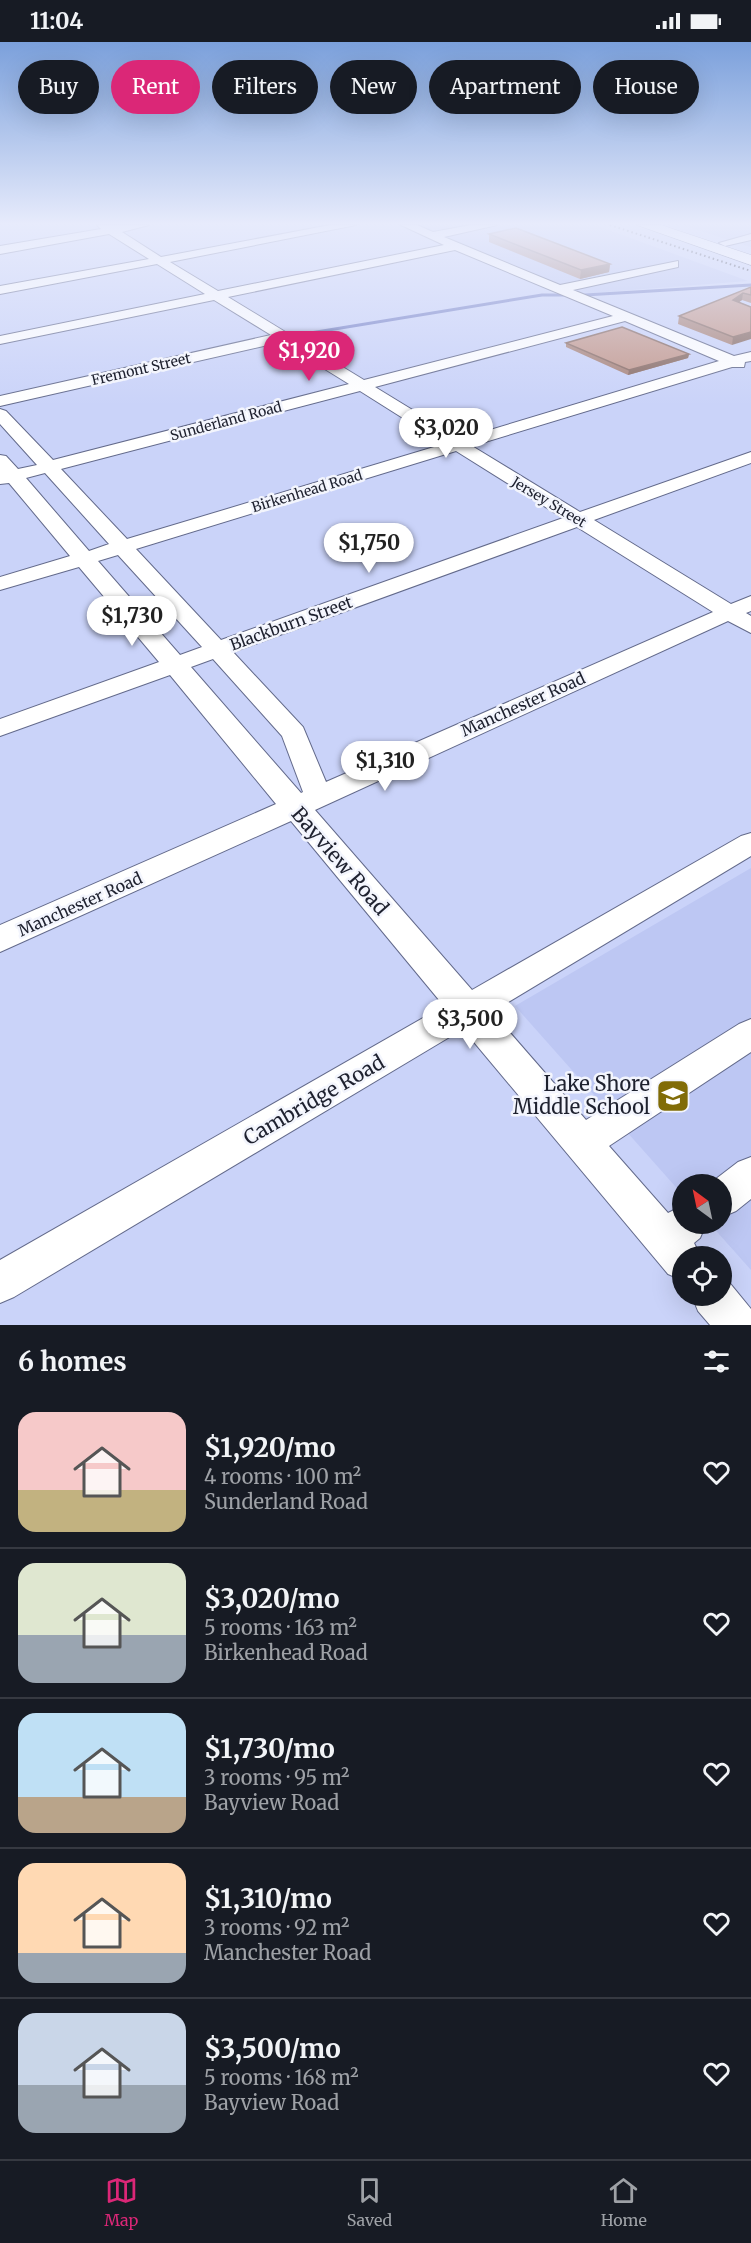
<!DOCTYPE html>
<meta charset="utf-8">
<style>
body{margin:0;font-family:Merriweather,serif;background:#20242c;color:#f1f3f6;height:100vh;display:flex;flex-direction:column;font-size:22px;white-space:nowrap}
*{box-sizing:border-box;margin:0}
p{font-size:20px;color:#9ea1a6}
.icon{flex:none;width:33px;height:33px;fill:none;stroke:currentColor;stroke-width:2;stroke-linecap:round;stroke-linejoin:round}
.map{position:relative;height:1283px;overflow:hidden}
.sheet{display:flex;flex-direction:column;background:#171b24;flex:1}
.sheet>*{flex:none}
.top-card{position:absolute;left:18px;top:18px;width:716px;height:54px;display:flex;gap:12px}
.needle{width:39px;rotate:327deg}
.buttons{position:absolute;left:672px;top:1132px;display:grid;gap:12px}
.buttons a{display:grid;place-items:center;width:60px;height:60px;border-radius:50%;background:#171b24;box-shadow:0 6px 24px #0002;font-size:30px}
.price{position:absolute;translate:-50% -51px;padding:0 14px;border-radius:21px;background:#fff;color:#222;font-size:20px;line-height:39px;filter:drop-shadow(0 2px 3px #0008)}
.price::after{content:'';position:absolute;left:50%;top:36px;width:18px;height:14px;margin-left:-9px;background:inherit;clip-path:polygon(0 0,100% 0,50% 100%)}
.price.on{background:#db2777;color:#fff}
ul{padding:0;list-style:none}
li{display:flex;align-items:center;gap:18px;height:150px;padding:0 18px}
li+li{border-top:2px solid #363941}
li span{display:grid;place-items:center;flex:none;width:168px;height:120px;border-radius:18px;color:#555}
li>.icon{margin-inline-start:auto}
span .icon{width:72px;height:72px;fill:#fffc;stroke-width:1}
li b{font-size:26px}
h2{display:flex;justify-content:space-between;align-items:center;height:72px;padding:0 18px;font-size:26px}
.chip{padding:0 21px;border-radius:27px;background:#171b24;box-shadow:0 6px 24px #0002;font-size:21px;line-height:54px}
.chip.on{background:#db2777;color:#fff}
.status{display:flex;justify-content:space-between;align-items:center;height:42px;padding:0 30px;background:#171b24;direction:ltr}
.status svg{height:16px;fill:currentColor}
.menu{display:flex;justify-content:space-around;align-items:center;height:84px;border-top:2px solid #363941;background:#171b24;font-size:16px;color:#9ea1a6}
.menu a{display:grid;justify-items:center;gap:3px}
.menu .on{color:#db2777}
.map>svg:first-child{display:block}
.built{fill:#bdc7f3}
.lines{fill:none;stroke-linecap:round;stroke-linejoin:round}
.stream{stroke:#7783c8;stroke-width:3}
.minor-casing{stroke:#636a8b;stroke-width:2}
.highway-casing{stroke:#636a8b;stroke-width:1}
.minor{fill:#fff;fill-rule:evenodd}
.highway{fill:#fff;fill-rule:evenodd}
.rail{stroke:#303445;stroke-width:2;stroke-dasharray:1.5 3;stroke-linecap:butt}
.wall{fill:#a8847a}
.shaded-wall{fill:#886b63}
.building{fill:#c3998e;stroke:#886b63;stroke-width:1.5}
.labels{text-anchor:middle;stroke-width:5;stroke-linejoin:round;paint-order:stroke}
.far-street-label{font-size:14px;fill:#1e212f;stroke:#f3f5fd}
.street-label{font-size:16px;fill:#1e212f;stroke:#f3f5fd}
.near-street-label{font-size:20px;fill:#1e212f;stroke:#f3f5fd}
.near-poi-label{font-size:20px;fill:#1e212f;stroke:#f3f5fd;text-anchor:end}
</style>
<div class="status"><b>11:04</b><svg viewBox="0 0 49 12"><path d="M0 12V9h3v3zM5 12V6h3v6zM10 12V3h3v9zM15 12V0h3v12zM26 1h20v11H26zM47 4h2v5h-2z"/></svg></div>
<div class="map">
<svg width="751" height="1283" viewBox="0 0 751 1283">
<rect width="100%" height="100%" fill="#cad3f9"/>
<path class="built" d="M415 183H595L748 239 579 252Z
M682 183H751V205L744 203Z
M751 826V1228L710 1182H722V1143H682V1152L515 964Z"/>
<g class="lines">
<path class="stream" d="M585 253 751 243
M292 294 542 253H563"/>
<g class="minor-casing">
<path id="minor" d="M97 183H149L122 190 161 215 330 183H356L170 220 218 249 444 203 401 183H417L433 190 471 183H497L444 195 560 243 678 219V225L573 248 734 314 751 310V319L745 320 744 325H732L472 404 580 470 751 410V421L594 478 731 562 751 554V569L746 571 751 574V591L728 579 315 768 472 948 741 794 751 791V814L492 970 586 1078 739 982 751 977V1010L609 1104 668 1171 682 1164V1182H706L700 1196 694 1201 701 1215H682V1238L668 1232 463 987 14 1255 0 1261V1218L444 964 291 779 0 910V883L276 762 170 633 0 694V677L159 620 79 525 0 548V535L70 514 9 441 0 442V413L6 414 18 427 37 423 0 382V367L6 369 53 418 349 342 281 300 0 364V354L271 293 214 258 0 302V294L205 252 157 222 0 252V244L149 217 109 192 0 212V204L101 187ZM455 208 613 274 364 338 228 255ZM625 279 719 319 460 397 375 345ZM360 349 444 402 127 497 61 427ZM456 409 563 476 221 598 136 507ZM45 431 109 502 89 509 26 436ZM577 485 713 570 326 740 303 685 233 610ZM118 513 202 605 180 613 98 519ZM213 617 282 694 303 750 301 751 191 625Z
M751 192V198L725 204 719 201Z
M751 1115V1157L736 1169 722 1175V1143H708L738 1120Z
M722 1237 728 1239 751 1267V1283H710L698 1269 692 1254H722Z"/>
</g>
<g class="highway-casing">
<path id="highway" d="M637 183H661L751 213V223Z"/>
</g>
<use href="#minor" class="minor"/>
<use href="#highway" class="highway"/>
<path class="rail" d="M610 183 751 229"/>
</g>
<path class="wall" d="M489 192 610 222 609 230 580 237 489 200Z
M751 245V261L742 258 739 260 751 265 732 303 678 282 679 274Z
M566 301 689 312 688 316 628 333 566 305Z"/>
<path class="shaded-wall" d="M610 222 609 230 580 237 581 228Z
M743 251 742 258 732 265 733 258Z
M751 290V297L732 303 733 295Z
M689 312 688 316 628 333 629 328Z"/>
<path class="building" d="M516 186 610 222 581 228 489 192Z
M751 245V253L743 251 733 258 751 265V290L733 295 679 274Z
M622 285 689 312 629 328 566 301Z"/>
<linearGradient id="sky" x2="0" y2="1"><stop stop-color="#7ba0db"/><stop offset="0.5" stop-color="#e7ebfc"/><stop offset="1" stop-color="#e7ebfc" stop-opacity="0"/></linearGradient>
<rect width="751" height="363" fill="url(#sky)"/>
<defs>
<g id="school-square" transform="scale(1.725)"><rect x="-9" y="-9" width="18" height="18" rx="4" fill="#816c07" stroke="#f3f5fd"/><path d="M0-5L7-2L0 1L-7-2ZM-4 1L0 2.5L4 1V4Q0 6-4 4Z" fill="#fff"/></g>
</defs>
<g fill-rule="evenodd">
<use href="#school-square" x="673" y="1054"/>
</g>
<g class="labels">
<g class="far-street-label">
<text transform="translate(141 327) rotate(-13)" y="5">Fremont Street</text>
<text transform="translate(226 379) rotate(-15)" y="5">Sunderland Road</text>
<text transform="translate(307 449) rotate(-17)" y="5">Birkenhead Road</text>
<text transform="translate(549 460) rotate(31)" y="5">Jersey Street</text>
</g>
<g class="street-label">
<text transform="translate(291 581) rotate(-20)" y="6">Blackburn Street</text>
<text transform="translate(523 662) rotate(-24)" y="6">Manchester Road</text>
<text transform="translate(80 862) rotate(-24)" y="6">Manchester Road</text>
</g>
<g class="near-street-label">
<text transform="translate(340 819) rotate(49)" y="7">Bayview Road</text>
<text transform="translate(314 1058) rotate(-30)" y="7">Cambridge Road</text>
</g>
<g class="near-poi-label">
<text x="650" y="1049">Lake Shore<tspan x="650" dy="23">Middle School</tspan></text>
</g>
</g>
</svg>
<div class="buttons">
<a><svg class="needle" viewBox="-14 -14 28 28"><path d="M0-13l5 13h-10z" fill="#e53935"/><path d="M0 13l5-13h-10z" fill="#9ea1a6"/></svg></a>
<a><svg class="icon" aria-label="locate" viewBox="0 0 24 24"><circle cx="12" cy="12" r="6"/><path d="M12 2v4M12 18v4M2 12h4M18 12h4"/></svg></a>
</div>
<b class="price on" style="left:309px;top:340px">$1,920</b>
<b class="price" style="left:446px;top:417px">$3,020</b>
<b class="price" style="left:369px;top:532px">$1,750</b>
<b class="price" style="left:132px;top:605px">$1,730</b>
<b class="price" style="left:385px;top:750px">$1,310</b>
<b class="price" style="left:470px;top:1008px">$3,500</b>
<div class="top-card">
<a class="chip">Buy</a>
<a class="chip on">Rent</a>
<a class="chip">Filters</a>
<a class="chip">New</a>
<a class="chip">Apartment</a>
<a class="chip">House</a>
</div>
</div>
<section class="sheet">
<h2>6 homes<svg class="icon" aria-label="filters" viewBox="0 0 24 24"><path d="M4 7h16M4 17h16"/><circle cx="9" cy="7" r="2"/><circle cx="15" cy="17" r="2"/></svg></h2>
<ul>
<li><span style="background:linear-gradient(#f6c9c9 65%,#c2b280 0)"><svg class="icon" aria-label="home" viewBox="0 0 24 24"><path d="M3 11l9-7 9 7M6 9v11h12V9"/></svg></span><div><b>$1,920/mo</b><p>4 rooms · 100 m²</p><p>Sunderland Road</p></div><svg class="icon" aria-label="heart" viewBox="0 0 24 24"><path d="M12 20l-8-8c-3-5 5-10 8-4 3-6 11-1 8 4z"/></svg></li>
<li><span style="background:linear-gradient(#dfe7d0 60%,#9aa5b1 0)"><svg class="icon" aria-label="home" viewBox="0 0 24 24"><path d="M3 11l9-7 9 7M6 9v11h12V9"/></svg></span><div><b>$3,020/mo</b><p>5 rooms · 163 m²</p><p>Birkenhead Road</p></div><svg class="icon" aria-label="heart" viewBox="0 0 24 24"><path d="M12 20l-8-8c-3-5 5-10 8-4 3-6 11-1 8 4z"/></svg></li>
<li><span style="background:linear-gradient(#bfe0f5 70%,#b9a48a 0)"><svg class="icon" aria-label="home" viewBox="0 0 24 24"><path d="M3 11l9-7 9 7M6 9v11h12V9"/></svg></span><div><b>$1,730/mo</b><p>3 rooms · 95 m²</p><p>Bayview Road</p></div><svg class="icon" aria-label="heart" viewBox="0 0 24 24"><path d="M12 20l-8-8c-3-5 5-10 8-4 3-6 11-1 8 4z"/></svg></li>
<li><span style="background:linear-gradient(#ffd9b3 75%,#9aa5b1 0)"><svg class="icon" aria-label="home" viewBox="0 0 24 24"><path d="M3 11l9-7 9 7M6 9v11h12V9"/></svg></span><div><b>$1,310/mo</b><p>3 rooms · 92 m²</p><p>Manchester Road</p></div><svg class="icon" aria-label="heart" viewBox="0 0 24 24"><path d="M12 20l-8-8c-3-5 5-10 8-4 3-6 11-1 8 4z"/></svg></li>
<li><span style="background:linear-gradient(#c9d6e8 60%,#9aa5b1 0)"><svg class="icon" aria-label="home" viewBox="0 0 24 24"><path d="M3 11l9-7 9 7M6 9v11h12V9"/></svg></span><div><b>$3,500/mo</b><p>5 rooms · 168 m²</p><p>Bayview Road</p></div><svg class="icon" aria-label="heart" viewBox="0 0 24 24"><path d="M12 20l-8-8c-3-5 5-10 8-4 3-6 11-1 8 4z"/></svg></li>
</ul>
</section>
<nav class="menu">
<a class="on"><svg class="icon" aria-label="map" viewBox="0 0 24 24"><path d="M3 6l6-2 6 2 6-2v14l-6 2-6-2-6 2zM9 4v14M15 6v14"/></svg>Map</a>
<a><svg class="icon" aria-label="saved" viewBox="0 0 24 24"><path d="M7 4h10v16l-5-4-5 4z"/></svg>Saved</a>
<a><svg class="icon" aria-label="home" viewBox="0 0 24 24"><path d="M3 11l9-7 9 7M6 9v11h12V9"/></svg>Home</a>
</nav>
